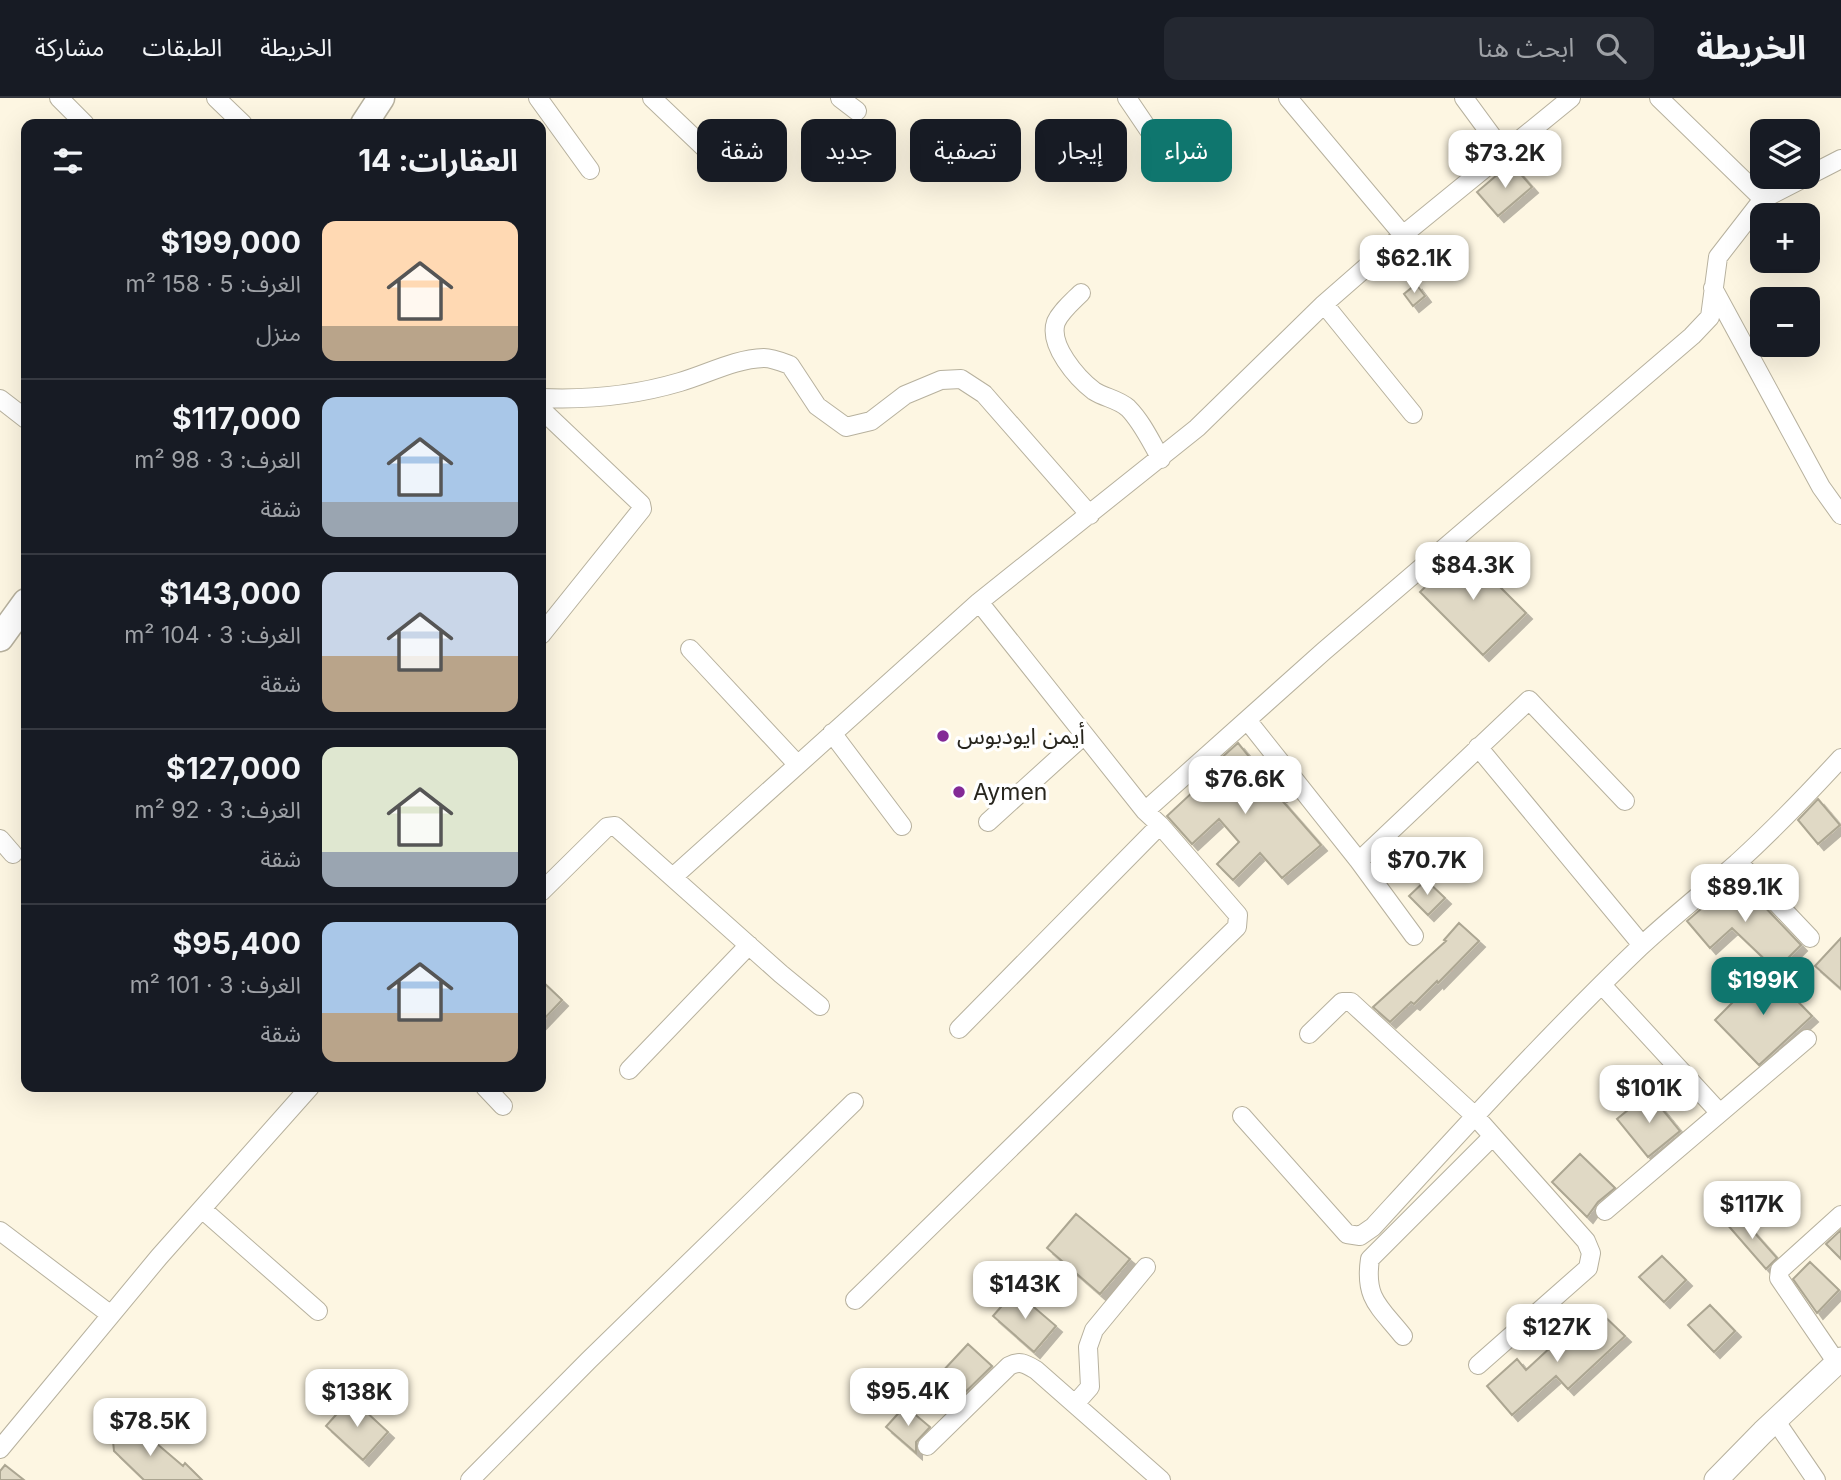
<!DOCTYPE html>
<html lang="ar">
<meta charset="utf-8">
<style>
body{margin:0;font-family:Inter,"Noto Sans Arabic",sans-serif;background:#242831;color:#f1f3f6;direction:rtl;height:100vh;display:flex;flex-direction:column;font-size:26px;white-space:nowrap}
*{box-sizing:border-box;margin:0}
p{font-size:23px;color:#9ea1a6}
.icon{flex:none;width:38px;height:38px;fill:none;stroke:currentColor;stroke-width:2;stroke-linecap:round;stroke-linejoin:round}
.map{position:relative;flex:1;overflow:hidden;direction:ltr}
.details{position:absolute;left:21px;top:21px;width:525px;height:973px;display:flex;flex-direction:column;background:#171b24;border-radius:14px;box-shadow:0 7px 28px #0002;direction:rtl}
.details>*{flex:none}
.hud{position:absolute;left:567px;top:21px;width:665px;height:63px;direction:rtl;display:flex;gap:14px}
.fabs{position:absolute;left:1750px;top:21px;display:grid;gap:14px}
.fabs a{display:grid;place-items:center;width:70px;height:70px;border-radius:14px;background:#171b24;box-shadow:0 7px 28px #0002;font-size:35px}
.price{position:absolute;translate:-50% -60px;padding:0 16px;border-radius:14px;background:#fff;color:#222;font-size:23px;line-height:46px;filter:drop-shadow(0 2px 4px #0008)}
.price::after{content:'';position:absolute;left:50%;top:42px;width:21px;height:16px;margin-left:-10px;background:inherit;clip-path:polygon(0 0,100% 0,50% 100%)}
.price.on{background:#0f766e;color:#fff}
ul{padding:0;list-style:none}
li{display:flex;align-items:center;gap:21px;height:175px;padding:0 28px}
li+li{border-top:2px solid #363941}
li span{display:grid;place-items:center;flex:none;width:196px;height:140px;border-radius:14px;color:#555}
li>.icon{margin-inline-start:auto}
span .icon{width:84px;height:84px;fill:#fffc;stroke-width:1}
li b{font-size:30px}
h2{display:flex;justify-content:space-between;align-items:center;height:84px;padding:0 28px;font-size:30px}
.pill{padding:0 24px;border-radius:14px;background:#171b24;box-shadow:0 7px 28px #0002;font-size:24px;line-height:63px}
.pill.on{background:#0f766e;color:#fff}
header{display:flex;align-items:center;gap:42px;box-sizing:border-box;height:98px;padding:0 35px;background:#171b24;border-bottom:2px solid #363941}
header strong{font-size:33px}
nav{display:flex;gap:38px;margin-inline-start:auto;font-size:24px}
.search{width:490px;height:63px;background:#242831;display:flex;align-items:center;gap:18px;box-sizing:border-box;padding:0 24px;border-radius:14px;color:#9ea1a6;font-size:26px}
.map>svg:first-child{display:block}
.building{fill:#e0d9c5;stroke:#aca692;stroke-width:2;filter:url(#shadow)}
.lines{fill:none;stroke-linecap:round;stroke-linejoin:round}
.minor-casing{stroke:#b7b19e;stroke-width:20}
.tertiary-casing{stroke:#b7b19e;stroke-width:25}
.secondary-casing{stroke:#b7b19e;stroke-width:29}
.minor{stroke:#fff;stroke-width:18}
.tertiary{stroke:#fff;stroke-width:23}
.secondary{stroke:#fff;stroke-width:26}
.poi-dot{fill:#832a96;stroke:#fff;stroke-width:2.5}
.labels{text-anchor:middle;stroke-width:7;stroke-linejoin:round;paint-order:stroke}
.poi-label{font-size:23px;fill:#27251d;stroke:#fff;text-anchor:start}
</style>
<header>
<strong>الخريطة</strong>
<div class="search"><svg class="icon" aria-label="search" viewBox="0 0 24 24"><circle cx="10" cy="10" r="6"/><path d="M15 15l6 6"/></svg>ابحث هنا</div>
<nav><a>الخريطة</a><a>الطبقات</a><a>مشاركة</a></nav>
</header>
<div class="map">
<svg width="1841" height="1382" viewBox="0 0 1841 1382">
<defs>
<filter id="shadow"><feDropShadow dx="6" dy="6" stdDeviation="0" flood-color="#0004"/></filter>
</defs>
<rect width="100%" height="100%" fill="#fdf6e2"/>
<path class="building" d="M1511 65 1532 89 1498 118 1477 94Z
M1416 186 1425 198 1413 208 1404 196Z
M1463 452 1526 515 1483 557 1420 494Z
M1238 645 1281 698 1279 699 1321 747 1282 780 1260 755 1233 782 1217 766 1239 744 1219 721 1192 746 1167 718 1195 692 1191 687Z
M1818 701 1840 727 1818 746 1798 722Z
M1737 780 1801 847 1776 872 1732 830 1710 850 1687 823Z
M1426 782 1445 800 1428 817 1409 798Z
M1459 825 1479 843 1438 885 1437 883 1414 906 1411 904 1390 924 1373 909 1446 843 1444 842Z
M1841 840V891L1815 868Z
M1766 871 1812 918 1759 967 1715 922Z
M541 882 562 902 541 924Z
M1649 995 1680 1033 1648 1059 1617 1021Z
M1580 1056 1615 1090 1598 1104 1587 1119 1552 1084Z
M1737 1115 1777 1160 1766 1171 1726 1125Z
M1076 1116 1130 1161 1100 1196 1047 1150Z
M1841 1132V1161L1826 1146Z
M1662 1158 1686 1182 1664 1204 1639 1179Z
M1810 1164 1839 1192 1817 1215 1793 1181Z
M1015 1193 1056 1228 1034 1254 993 1218Z
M1710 1207 1735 1233 1714 1254 1688 1227Z
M1600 1214 1625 1238 1568 1291 1556 1278 1512 1317 1487 1288 1517 1261 1526 1272 1565 1236 1572 1244Z
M968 1246 992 1268 950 1309 928 1289Z
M351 1300 388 1334 363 1362 326 1328Z
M905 1308 930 1329 916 1344V1355L886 1329Z
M131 1327 140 1335 142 1333 183 1368 185 1365 202 1382H144L114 1353 113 1343 117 1344Z
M5 1367 24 1382H0V1373Z"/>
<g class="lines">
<g class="minor-casing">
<path id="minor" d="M59 0 85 26
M216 0 243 26
M538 0 590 72
M652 0 713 58
M840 0 857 13
M1127 0 1165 56
M1288 0 1403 137
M1464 0 1503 53
M1659 0 1763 101
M1713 190 1821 389 1841 417
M1081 195C1072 204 1061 213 1056 224 1048 247 1077 280 1094 293 1105 300 1118 301 1128 310 1142 324 1151 344 1161 361
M1324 206 1413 316
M541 300C587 302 636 297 680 284 708 276 734 261 764 260 772 260 782 264 790 267L817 308 846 329 871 323 905 297 941 282 961 281 984 296 1090 417
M0 301 26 321
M541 311 641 406 642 411 541 537
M690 551 797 666
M1247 622 1359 763 1529 602 1625 703
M832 635 902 728
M1478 649 1642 847
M1145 713 1324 553 1692 238 1710 219 1718 159 1763 101 1841 61
M988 724 1083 638
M0 741 13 756
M1359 763 1414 838
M1738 764 1810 840
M673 779 979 504 1197 330 1324 206 1403 137 1571 0
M541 794 607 729 615 728 781 876 820 908
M1602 887 1719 1014
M959 931 1160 727
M1309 936 1342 904H1351L1475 1018 1586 1143 1591 1155 1588 1170 1478 1267
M629 972 749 847
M485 989 503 1008
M1242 1018 1347 1136 1360 1138 1373 1129C1460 1034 1547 938 1640 849 1671 820 1705 793 1737 765 1773 732 1808 696 1841 660
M202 1111 318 1213
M1605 1113 1807 941
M0 1133 111 1217
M855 1202 1237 829 1238 817 1160 727 1145 713 979 504
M1403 1238C1380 1209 1364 1201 1370 1161L1493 1038
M1837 1265 1779 1180 1780 1172 1841 1117
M1075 1306 1090 1289 1088 1249 1094 1232 1146 1169
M1775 1322 1816 1382
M927 1348 1009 1268C1020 1262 1026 1266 1036 1272L1161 1382
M0 1351 159 1159 310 989
M470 1382 589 1262 854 1004"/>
</g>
<g class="tertiary-casing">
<path id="tertiary" d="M1716 1382 1763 1334 1841 1261"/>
</g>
<g class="secondary-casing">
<path id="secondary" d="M364 26 381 0
M0 540 26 504"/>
</g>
<use href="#minor" class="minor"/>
<use href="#tertiary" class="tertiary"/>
<use href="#secondary" class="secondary"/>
</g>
<g class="poi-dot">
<circle cx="943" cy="638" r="7"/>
<circle cx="959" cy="694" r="7"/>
</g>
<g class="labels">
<g class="poi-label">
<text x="957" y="646">أيمن ايودبوس</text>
<text x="973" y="702">Aymen</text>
</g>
</g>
</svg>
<div class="fabs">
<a><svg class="icon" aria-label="layers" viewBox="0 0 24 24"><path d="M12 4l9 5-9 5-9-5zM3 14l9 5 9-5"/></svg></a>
<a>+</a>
<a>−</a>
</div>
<b class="price" style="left:1505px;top:92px">$73.2K</b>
<b class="price" style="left:1414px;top:197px">$62.1K</b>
<b class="price" style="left:1473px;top:504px">$84.3K</b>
<b class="price" style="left:1245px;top:718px">$76.6K</b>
<b class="price" style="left:1427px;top:799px">$70.7K</b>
<b class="price" style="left:1745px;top:826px">$89.1K</b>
<b class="price on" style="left:1763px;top:919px">$199K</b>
<b class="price" style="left:1649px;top:1027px">$101K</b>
<b class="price" style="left:1752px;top:1143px">$117K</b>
<b class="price" style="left:1025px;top:1223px">$143K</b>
<b class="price" style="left:1557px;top:1266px">$127K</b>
<b class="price" style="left:908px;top:1330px">$95.4K</b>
<b class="price" style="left:357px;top:1331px">$138K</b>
<b class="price" style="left:150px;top:1360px">$78.5K</b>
<div class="hud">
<a class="pill on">شراء</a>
<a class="pill">إيجار</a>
<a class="pill">تصفية</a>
<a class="pill">جديد</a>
<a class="pill">شقة</a>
</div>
<section class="details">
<h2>العقارات: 14<svg class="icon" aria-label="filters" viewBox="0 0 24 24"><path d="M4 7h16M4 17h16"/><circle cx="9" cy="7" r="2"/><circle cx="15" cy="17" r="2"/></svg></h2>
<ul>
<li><span style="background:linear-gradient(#ffd9b3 75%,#b9a48a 0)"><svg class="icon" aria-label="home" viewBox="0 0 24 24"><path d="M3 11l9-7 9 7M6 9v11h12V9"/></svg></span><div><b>$199,000</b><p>الغرف: 5 · 158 m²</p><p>منزل</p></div></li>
<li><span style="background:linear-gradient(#a9c7e8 75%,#9aa5b1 0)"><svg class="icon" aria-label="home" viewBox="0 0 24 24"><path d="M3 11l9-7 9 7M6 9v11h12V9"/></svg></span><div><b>$117,000</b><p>الغرف: 3 · 98 m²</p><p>شقة</p></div></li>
<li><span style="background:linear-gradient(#c9d6e8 60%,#b9a48a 0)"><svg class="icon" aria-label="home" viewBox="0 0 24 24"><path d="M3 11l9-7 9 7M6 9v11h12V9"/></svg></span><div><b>$143,000</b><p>الغرف: 3 · 104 m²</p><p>شقة</p></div></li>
<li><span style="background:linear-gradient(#dfe7d0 75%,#9aa5b1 0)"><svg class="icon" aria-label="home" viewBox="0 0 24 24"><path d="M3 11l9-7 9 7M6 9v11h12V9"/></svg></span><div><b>$127,000</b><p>الغرف: 3 · 92 m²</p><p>شقة</p></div></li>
<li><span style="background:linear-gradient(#a9c7e8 65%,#b9a48a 0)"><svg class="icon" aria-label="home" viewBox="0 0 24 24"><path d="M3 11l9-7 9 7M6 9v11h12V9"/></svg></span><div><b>$95,400</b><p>الغرف: 3 · 101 m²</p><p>شقة</p></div></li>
</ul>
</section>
</div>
